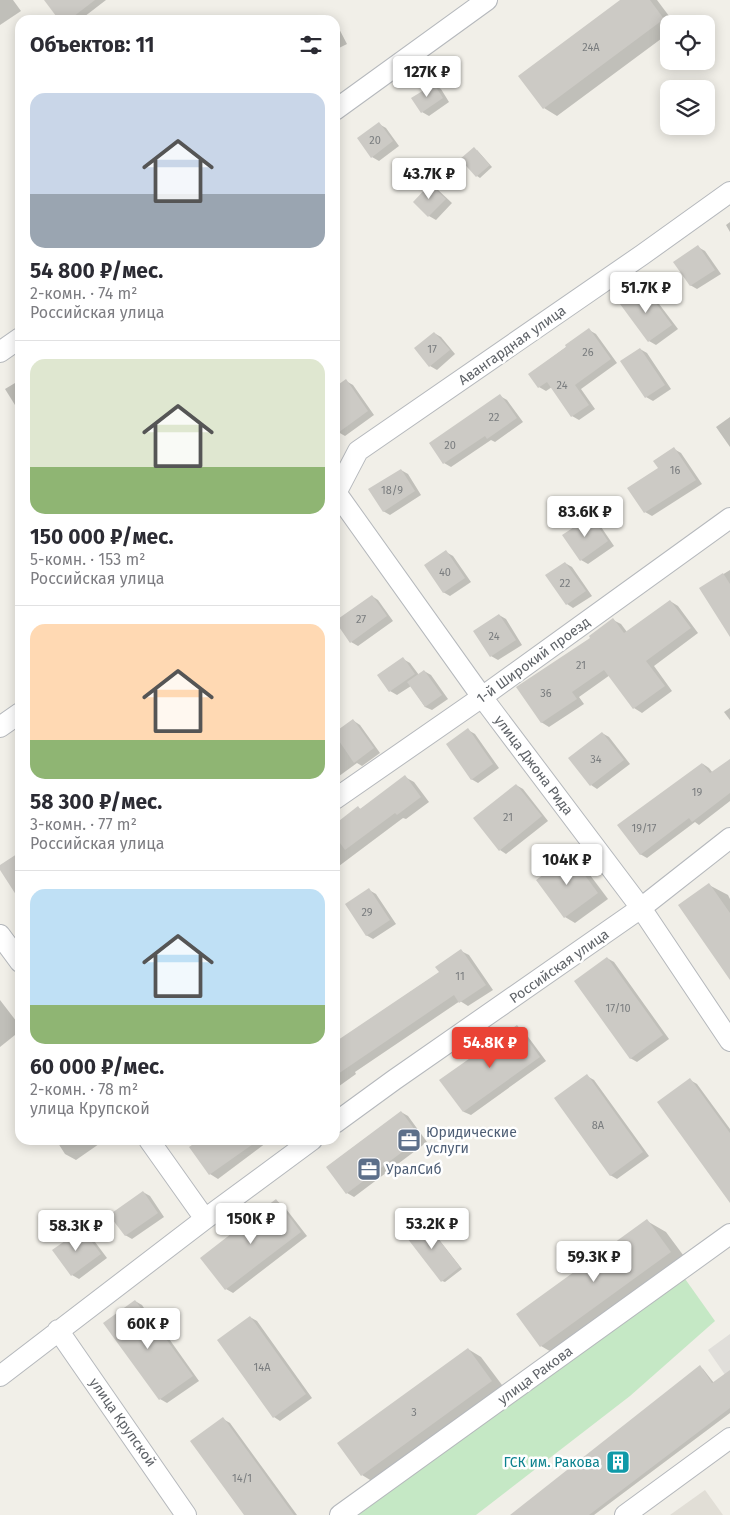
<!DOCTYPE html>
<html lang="ru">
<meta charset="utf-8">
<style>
body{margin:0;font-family:"Fira Sans",sans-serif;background:#f2f2f3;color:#2b2b33;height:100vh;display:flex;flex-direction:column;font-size:19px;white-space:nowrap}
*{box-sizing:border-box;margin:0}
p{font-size:16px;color:#7c7c81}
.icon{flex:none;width:28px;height:28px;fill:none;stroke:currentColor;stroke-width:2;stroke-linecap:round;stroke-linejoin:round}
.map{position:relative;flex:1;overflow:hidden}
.sheet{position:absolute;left:15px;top:15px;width:325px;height:1130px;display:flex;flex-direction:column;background:#fff;border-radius:15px;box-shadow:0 2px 12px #0003}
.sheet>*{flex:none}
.controls{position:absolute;left:660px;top:15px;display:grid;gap:10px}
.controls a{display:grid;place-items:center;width:55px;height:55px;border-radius:10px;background:#fff;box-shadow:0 2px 12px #0003;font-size:25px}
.price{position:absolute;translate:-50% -42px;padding:0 11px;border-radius:5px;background:#fff;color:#222;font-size:16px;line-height:32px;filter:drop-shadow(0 1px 2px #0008)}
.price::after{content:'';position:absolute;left:50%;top:30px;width:15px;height:11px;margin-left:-8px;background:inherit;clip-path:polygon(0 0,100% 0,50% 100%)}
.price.selected{background:#ea4335;color:#fff}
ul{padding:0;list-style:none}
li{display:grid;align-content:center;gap:10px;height:265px;padding:0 15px}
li+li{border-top:1px solid #e1e1e2}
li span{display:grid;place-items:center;height:155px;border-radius:15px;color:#555}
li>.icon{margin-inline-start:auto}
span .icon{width:90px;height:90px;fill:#fffc;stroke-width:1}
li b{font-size:21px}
h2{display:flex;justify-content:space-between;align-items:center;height:60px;padding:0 15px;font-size:21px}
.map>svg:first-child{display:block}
.industrial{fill:#e0deda}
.education{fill:#e1ded6}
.green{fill:#c5e8c5}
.shadow{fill:#0003}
.building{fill:#cccac5}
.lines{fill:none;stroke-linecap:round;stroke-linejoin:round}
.minor-casing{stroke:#b5b8bc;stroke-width:22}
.minor{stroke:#fff;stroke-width:20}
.labels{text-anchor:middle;stroke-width:5;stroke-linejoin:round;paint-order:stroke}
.number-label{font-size:11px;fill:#7a7d7f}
.street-label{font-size:14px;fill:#5f6368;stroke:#fff}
.service-label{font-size:14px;fill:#4e5e75;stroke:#fff;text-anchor:start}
.culture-label{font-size:14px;fill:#0d838f;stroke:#fff;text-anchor:end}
</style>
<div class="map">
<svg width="730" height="1515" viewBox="0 0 730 1515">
<rect width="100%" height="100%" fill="#f1efe8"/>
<path class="industrial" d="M730 1334V1382L708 1350Z"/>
<path class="education" d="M705 1490 723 1515H670Z"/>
<path class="green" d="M683 1276 715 1321 630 1396 476 1515H357Z"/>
<path class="shadow" d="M0 0H13L21 11 0 25Z
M47 0H106L80 20H60Z
M622 0H657L675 24H669V33L557 116 544 108Z
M326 15 334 20H316Z
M335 21 347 44 335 50Z
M434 85 441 89 449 102 429 116 422 112Z
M379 124 386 128 399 146 379 161 372 157Z
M477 150 492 167 480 178 477 176Z
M430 185 437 189 452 203 436 220 429 216 414 202Z
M730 222V232L726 225Z
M698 247 705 251 721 274 697 289 690 285Z
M644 288 650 292 678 329 656 345 649 341 622 304Z
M589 330 596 334 617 363 581 389 595 409 579 420 572 416 552 387 546 391 539 387 530 374Z
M434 333 441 337 455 354 437 370 430 366Z
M640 349 647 353 671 389 653 401 646 397Z
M335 379 339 386 346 381 353 385 374 415 345 436 338 432 335 429Z
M20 380V413L5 389Z
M500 396 507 400 523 422 495 442 491 440 451 467 444 463Z
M730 417V447L716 427Z
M674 449 681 453 702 484 652 516 645 512 629 489 660 468Z
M401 470 408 474 421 495 390 515 383 511Z
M591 517 597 521 614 546 588 564 581 560Z
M446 552 453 556 471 582 450 596 443 592Z
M565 563 572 567 592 596 573 608 567 604Z
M730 570V625L701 588Z
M372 596 378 600 393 621 358 646 351 642Z
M670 601 678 606 698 633 654 666 672 691 642 713 634 708 610 675 579 697 584 704 549 727 541 722 592 638 613 620 621 624 627 632Z
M499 615 506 619 522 645 498 660 491 656Z
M403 659 410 663 419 675 424 671 431 675 448 699 432 710 425 707 411 686 397 695 390 691 379 676Z
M730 708V720L724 712Z
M354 721 360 725 380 753 362 766 357 763 335 779V734Z
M468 730 475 734 499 768 478 783 471 779Z
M602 733 609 737 630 764 597 789 591 785Z
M20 747V755L16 749Z
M730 760V801L699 825 695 822 647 858 640 854 703 764 709 768 713 773Z
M405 777 414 782 429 802 406 819 403 818 335 869 340 875 335 878V825L358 808 361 809Z
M516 785 523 789 548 821 506 854 500 850Z
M570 857 581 863 608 899 575 923 565 917 538 881Z
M709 885 728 895 730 899V978Z
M369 890 376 894 396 924 373 939 366 935Z
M461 951 469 955 493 990 468 1006 460 1001 355 1072 356 1074 335 1089V1043L440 972Z
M607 958 614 962 669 1039 637 1062 630 1058Z
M0 1000 20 1026V1031L0 1047Z
M517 1026 523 1030 546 1061 471 1115 464 1112 441 1081Z
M587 1076 594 1080 649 1156 617 1179 610 1175Z
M690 1080 697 1084 730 1129V1201Z
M401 1112 408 1116 427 1142 354 1197 347 1193 327 1167Z
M56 1140H96L99 1144 76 1160 65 1154Z
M201 1140H270L218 1179 210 1174Z
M143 1192 150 1196 164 1217 132 1239 125 1235Z
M276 1201 283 1205 307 1236 233 1293 226 1289 202 1258Z
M423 1221 426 1223 462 1269 445 1282 442 1281Z
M647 1221 666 1232 689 1263 560 1357 541 1346 518 1315Z
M82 1230 89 1234 107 1258 79 1279 72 1275Z
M135 1301 142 1305 150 1317 155 1319 199 1381 167 1403 160 1399 105 1323Z
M250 1317 257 1321 312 1398 280 1421 274 1417Z
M468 1349 481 1357 505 1389 375 1483 362 1475Z
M700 1367 703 1369 714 1383 730 1372V1413L594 1515H512Z
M223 1419 230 1423 297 1515H245Z"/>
<path class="building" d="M44 0H95L69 20H59Z
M620 0H650L664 19 543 109 518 76Z
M434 84 443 98 421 113 411 98Z
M379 122 393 141 371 158 357 138Z
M474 147 490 165 476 177 460 159Z
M430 184 446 199 428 217 413 202Z
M698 245 715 270 690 286 673 262Z
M644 287 672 325 648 342 620 304Z
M589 328 611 359 575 385 589 405 571 417 547 382 538 388 528 374 566 347 565 345Z
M434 332 450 350 429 367 414 348Z
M640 348 665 385 645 398 620 361Z
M346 379 368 411 335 435V387Z
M500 394 517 418 487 439 485 436 443 464 429 443Z
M674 447 696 480 644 513 627 488 658 468 653 461Z
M401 469 415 491 383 512 368 489Z
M591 516 608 541 580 561 562 535Z
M446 550 465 578 443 593 424 565Z
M565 562 586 591 566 605 545 575Z
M723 573 730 584V637L699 588Z
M372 595 387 616 350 643 335 621Z
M670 600 691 628 646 661 665 686 633 709 604 670 572 692 577 699 541 723 516 687 590 638 589 636 613 618 624 633Z
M499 614 516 640 490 657 473 631Z
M403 657 415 674 389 692 377 675Z
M424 670 442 695 425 707 407 682Z
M353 719 374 748 354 763 335 735V732Z
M468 728 493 764 471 780 446 744Z
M602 732 624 760 590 786 568 758Z
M730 759V793L692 822 689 818 640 855 617 825 702 763 710 773Z
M405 775 421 797 397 815 395 813 345 850 335 836V824L358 806 360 809Z
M516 784 542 816 499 851 473 818Z
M20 852V901L0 870V865Z
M570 855 598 893 564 918 536 880Z
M709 883 730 913V980L678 905Z
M369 888 390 920 366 936 345 904Z
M461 949 486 985 459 1003 454 995 335 1076V1042L439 972 435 967Z
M607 957 663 1035 630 1059 574 981Z
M517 1025 540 1057 463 1112 439 1080Z
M587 1074 643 1152 610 1176 554 1098Z
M690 1078 730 1133V1203L657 1102Z
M401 1111 421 1138 346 1194 326 1167Z
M199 1140H259L209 1175 189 1147Z
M143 1191 158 1213 125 1236 109 1215Z
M276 1199 301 1232 225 1290 200 1258Z
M423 1219 460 1267 441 1282 404 1234Z
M647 1219 671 1252 540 1347 516 1314Z
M82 1229 101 1254 71 1276 52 1250Z
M135 1300 146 1315 148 1314 193 1376 159 1400 103 1323Z
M250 1316 306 1394 273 1418 217 1340Z
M468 1348 492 1381 361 1476 337 1443Z
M700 1365 712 1383 730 1370V1408L589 1515H510Z
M223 1417 294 1515H244L190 1441Z"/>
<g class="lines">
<g class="minor-casing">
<path id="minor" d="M335 110 487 0
M0 352 20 338
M335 491 482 697 641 908 730 1041
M335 495 358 451 642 255 730 192
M0 727 20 713
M335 799 482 697 730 518
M0 935 20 962
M335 1123 394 1080 641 908 730 838
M149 1140 205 1219
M58 1330 186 1515
M0 1376 205 1219 312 1140
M340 1515 730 1234
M625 1515 730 1438"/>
</g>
<use href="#minor" class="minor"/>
</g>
<defs>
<g id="office-square" transform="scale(1.25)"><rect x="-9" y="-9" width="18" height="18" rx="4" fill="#5c6f8a" stroke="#fff"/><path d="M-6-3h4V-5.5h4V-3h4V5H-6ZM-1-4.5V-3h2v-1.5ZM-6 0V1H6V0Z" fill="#fff"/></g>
<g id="building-square" transform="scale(1.25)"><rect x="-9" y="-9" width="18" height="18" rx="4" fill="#0f9aa8" stroke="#fff"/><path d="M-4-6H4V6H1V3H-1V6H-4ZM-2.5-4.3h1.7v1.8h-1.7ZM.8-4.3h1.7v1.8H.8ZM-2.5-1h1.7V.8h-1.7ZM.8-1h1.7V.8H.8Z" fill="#fff"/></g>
</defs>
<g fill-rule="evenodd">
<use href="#office-square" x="409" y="1140"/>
<use href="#office-square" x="369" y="1169"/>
<use href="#building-square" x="618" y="1462"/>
</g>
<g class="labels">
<g class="number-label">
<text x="591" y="51">24А</text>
<text x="375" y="144">20</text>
<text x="432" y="353">17</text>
<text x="588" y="356">26</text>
<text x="562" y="389">24</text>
<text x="494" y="421">22</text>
<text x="450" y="449">20</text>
<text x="675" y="474">16</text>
<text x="392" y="494">18/9</text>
<text x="445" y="576">40</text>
<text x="565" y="587">22</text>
<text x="361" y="623">27</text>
<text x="494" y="640">24</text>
<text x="581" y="669">21</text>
<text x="546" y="697">36</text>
<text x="596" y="763">34</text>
<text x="697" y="796">19</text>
<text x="508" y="821">21</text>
<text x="644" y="832">19/17</text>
<text x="367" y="916">29</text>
<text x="460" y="980">11</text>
<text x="618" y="1012">17/10</text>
<text x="598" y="1129">8А</text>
<text x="262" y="1371">14А</text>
<text x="414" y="1416">3</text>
<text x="242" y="1482">14/1</text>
</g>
<g class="street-label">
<text transform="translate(512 345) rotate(-35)" y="5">Авангардная улица</text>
<text transform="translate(533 660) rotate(-36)" y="5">1-й Широкий проезд</text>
<text transform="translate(534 765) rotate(53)" y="5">улица Джона Рида</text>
<text transform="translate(559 966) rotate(-35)" y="5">Российская улица</text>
<text transform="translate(535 1375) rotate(-36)" y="5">улица Ракова</text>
<text transform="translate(123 1422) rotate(55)" y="5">улица Крупской</text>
</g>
<g class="service-label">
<text x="426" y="1137">Юридические<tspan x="426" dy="16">услуги</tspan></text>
<text x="386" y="1174">УралСиб</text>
</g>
<g class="culture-label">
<text x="600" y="1467">ГСК им. Ракова</text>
</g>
</g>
</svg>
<div class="controls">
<a><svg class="icon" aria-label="locate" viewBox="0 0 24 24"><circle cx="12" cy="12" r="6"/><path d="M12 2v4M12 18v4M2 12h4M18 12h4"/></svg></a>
<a><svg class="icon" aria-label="layers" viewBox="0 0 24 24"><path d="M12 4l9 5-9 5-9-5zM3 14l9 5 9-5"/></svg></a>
</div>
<b class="price" style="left:427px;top:98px">127K ₽</b>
<b class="price" style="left:429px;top:200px">43.7K ₽</b>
<b class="price" style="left:646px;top:314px">51.7K ₽</b>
<b class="price" style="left:585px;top:538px">83.6K ₽</b>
<b class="price" style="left:567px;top:886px">104K ₽</b>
<b class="price selected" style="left:490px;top:1069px">54.8K ₽</b>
<b class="price" style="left:251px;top:1245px">150K ₽</b>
<b class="price" style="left:432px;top:1250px">53.2K ₽</b>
<b class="price" style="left:76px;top:1252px">58.3K ₽</b>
<b class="price" style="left:594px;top:1283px">59.3K ₽</b>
<b class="price" style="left:148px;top:1350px">60K ₽</b>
<section class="sheet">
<h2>Объектов: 11<svg class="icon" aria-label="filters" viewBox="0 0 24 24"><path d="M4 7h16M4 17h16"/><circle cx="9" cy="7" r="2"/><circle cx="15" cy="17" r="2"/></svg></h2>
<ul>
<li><span style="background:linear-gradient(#c9d6e8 65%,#9aa5b1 0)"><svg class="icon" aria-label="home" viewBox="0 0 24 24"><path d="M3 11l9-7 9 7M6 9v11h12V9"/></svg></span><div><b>54 800 ₽/мес.</b><p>2-комн. · 74 m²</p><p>Российская улица</p></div></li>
<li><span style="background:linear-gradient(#dfe7d0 70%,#8fb573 0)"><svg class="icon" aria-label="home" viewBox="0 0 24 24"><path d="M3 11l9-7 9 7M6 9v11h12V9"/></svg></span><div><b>150 000 ₽/мес.</b><p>5-комн. · 153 m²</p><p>Российская улица</p></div></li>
<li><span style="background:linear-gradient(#ffd9b3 75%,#8fb573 0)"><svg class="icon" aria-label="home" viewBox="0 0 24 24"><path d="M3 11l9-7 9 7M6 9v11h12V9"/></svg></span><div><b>58 300 ₽/мес.</b><p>3-комн. · 77 m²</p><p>Российская улица</p></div></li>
<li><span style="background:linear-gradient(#bfe0f5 75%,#8fb573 0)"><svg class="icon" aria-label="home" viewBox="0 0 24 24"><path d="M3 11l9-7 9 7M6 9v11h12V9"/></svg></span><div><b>60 000 ₽/мес.</b><p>2-комн. · 78 m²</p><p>улица Крупской</p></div></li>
</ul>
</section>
</div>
